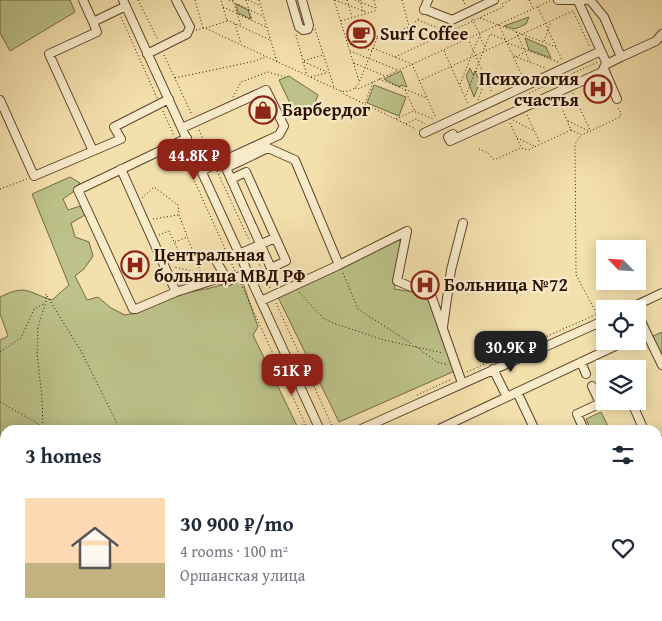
<!DOCTYPE html>
<meta charset="utf-8">
<style>
body{margin:0;font-family:"Gentium Book Plus",serif;background:#f2f2f3;color:#1f2937;height:100vh;display:flex;flex-direction:column;font-size:19px;white-space:nowrap}
*{box-sizing:border-box;margin:0}
p{font-size:16px;color:#747a83}
.icon{flex:none;width:28px;height:28px;fill:none;stroke:currentColor;stroke-width:2;stroke-linecap:round;stroke-linejoin:round}
.map{position:relative;flex:1;overflow:hidden}
.side{position:absolute;left:0px;top:425px;width:662px;height:196px;display:flex;flex-direction:column;background:#fff;border-radius:15px 15px 0 0;box-shadow:0 2px 12px #0003}
.side>*{flex:none}
.needle{width:32px;rotate:295deg}
.tools{position:absolute;left:596px;top:240px;display:grid;gap:10px}
.tools a{display:grid;place-items:center;width:50px;height:50px;border-radius:0px;background:#fff;box-shadow:0 2px 12px #0003;font-size:25px}
.price{position:absolute;translate:-50% -42px;padding:0 11px;border-radius:10px;background:#8f2418;color:#fff;font-size:16px;line-height:32px;filter:drop-shadow(0 1px 2px #0008)}
.price::after{content:'';position:absolute;left:50%;top:30px;width:15px;height:11px;margin-left:-8px;background:inherit;clip-path:polygon(0 0,100% 0,50% 100%)}
.price.on{background:#222;color:#fff}
ul{padding:0;list-style:none}
li{display:flex;align-items:center;gap:15px;height:125px;padding:0 25px}
li+li{border-top:1px solid #e0e1e3}
li span{display:grid;place-items:center;flex:none;width:140px;height:100px;border-radius:0px;color:#555}
li>.icon{margin-inline-start:auto}
span .icon{width:60px;height:60px;fill:#fffc;stroke-width:1}
li b{font-size:21px}
h2{display:flex;justify-content:space-between;align-items:center;height:60px;padding:0 25px;font-size:21px}
.map>svg:first-child{display:block}
.green{fill:#bcc289;stroke:#746844}
.lines{fill:none;stroke-linecap:round;stroke-linejoin:round}
.minor-casing{stroke:#5f422b;stroke-width:10}
.path{stroke:#2d0e00;stroke-width:1;stroke-dasharray:1 2.5;stroke-linecap:butt}
.minor{stroke:#f8ebca;stroke-width:8}
.labels{text-anchor:middle;stroke-width:4.5;stroke-linejoin:round;paint-order:stroke}
.poi-label{font-size:18px;font-weight:bold;fill:#2d0e00;stroke:#f8ebca;text-anchor:start}
</style>
<div class="map">
<svg width="662" height="621" viewBox="0 0 662 621">
<rect width="100%" height="100%" fill="#f4e0ad"/>
<filter id="stains"><feTurbulence type="fractalNoise" baseFrequency=".004" numOctaves="4"/><feColorMatrix values="0 0 0 0 .2 0 0 0 0 .09 0 0 0 0 .02 0 0 0 .5 -.17"/></filter>
<radialGradient id="worn" r=".72"><stop offset=".6" stop-color="#630" stop-opacity="0"/><stop offset="1" stop-color="#630" stop-opacity=".3"/></radialGradient>
<path class="green" d="M0 0H70L75 12 10 51 0 33Z
M236 4 248 10 251 19 238 13Z
M529 17 526 24 515 29 504 26Z
M525 38 546 47 551 58 529 50Z
M470 68 473 75 475 71 480 82 474 97 466 76Z
M401 71 407 87 401 85 400 87 384 79Z
M289 76 318 95 312 111 297 118 279 80Z
M374 85 406 97 399 116 367 103Z
M70 177 80 183 73 192 63 199 68 210 80 206 85 215 71 223 75 237 89 242 93 256 84 269 75 276 87 300 98 297 111 308 125 315 137 313 166 296 206 289 242 280 258 327 253 335 299 430H5V598L0 593V340L8 336 0 314V297C26 284 27 292 52 300L69 285 32 194Z
M407 232 394 289 426 294 450 360 457 370 339 422 276 293Z
M662 332V356L653 336Z
M601 412 610 430H591L586 419Z
M16 616H144L134 621H17Z"/>
<g class="lines">
<g class="minor-casing">
<path id="minor" d="M83 0 93 22 126 6
M123 0 320 430
M291 0 299 27 303 30 308 29 309 25 302 0
M558 0H585
M590 0 604 17 621 57 656 41 662 34
M578 1 607 64
M424 9 452 20 494 0
M424 10 428 0
M147 54 187 34 190 27 176 0
M604 69 617 99
M0 100 34 176 93 151 49 54 97 32 93 22
M182 128 266 90 284 126 279 135 201 171
M424 133 601 51
M453 134 448 137 450 141 602 72 605 65 621 57
M187 138 78 190 133 309H136L176 292 217 279 228 281 248 273
M93 151 121 139 114 127 169 99
M121 169 176 292
M231 179 246 172 286 261 271 268 226 168 268 148 295 160 339 265
M239 254 275 238
M215 259 228 281
M261 301 339 265 407 231 397 281 431 295 462 383
M628 309 662 293
M638 314 646 332 638 336
M443 327 451 270 463 223
M646 332 662 365
M581 362 586 374
M493 369 507 397
M592 386 600 403
M517 392 535 430
M631 401 644 430
M359 430 605 320
M442 430 441 428 626 341
M584 430 577 414 605 401
M658 442 662 440
M658 479 662 477
M658 526 662 524
M658 557 662 555
M0 596 5 601
M11 616V621
M248 616 250 621
M404 616 406 621
M548 616 551 621
M651 616 652 618 657 616
M143 621 153 616
M286 621 296 616
M352 621 362 616
M518 621 528 616"/>
</g>
<path class="path" d="M138 0 158 40
M195 0 203 28
M229 0 262 16
M233 0 241 26
M246 0 252 20
M248 0 259 5
M259 0 277 62
M334 0 348 45 410 27 420 17
M335 0 366 12
M347 0 352 17
M355 0 375 8
M360 0 363 11
M402 0 409 26
M463 0 466 6
M529 0 533 8
M223 7 266 27
M538 7 562 60
M121 17 157 98
M480 18 556 47
M472 19 479 33
M227 20 270 40
M418 20 466 39
M341 21 375 11 376 8 374 0
M235 24 241 44
M499 25 523 78
M206 28 227 21 221 0
M315 29 334 87
M196 30 205 28 338 90C346 93 352 91 358 85L378 36
M516 32 530 62
M296 35 303 61 323 55
M480 37 485 47
M468 39 492 92
M544 41 551 22
M508 43 558 62
M355 44 372 51
M348 46 359 81
M373 48 412 64 436 118
M350 51 398 70
M444 51 468 104
M164 55 192 115
M514 56 545 68
M395 57 503 7 502 4 511 0
M516 57 525 52
M303 62 307 75
M304 62 327 72
M354 63 385 76
M476 71 482 86
M311 77 326 73
M175 78 255 61 265 57
M379 79 427 98
M419 81 573 11 590 47
M460 84 481 32
M355 88 358 89 550 1
M405 90 415 111
M341 91 344 94 416 129
M529 93 598 62
M573 93 590 130
M466 95 490 34 506 40
M233 97 241 82 268 72 285 77
M478 100 485 80
M561 100 580 109
M365 103 373 82
M163 111 174 136
M527 115 540 143
M396 119 413 111 434 119
M513 120 534 131
M568 121 589 131
M510 123 521 147
M406 124 416 119 425 124
M199 130 211 158
M571 130 582 135 620 117 621 113 617 106
M517 138 534 146
M180 149 235 271
M479 149 488 153 493 159H496L521 148 528 150 571 130 558 99
M217 171 249 240
M0 189 27 179
M142 198 154 187 178 205 179 215 201 273 174 267
M153 219 178 215
M159 235 169 231 178 250 168 254
M175 242 187 237
M255 255 270 288
M343 273 358 309 412 344
M241 284 308 430
M299 292 324 319 336 324 384 340 443 353
M276 303 334 430
M415 346 437 362 448 365
M0 352 21 338 34 309 45 303
M467 372 597 314 576 275 575 144 581 135
M417 395 452 379
M0 402 49 430
M43 430 42 398 37 354 38 327 46 302V294L82 353 119 427 111 430
M293 430 304 424
M344 430 353 426
M0 445 5 459
M0 478 5 476
M0 545 5 546
M658 567 662 565
M58 616 59 621
M395 616 397 620
M421 616 423 621
M28 621 29 616"/>
<use href="#minor" class="minor"/>
</g>
<defs>
<g id="cafe-ring" transform="scale(1.4375)"><circle r="9.5" fill="#f8ebca" stroke="#8f2418" stroke-width="1.5"/><path d="M-5.5-4.5H6V0H3Q3 3.5 0 3.5H-2.5Q-5.5 3.5-5.5 0ZM3-3.2v2h1.7v-2ZM-6 4.5H4V6H-6Z" fill="#8f2418"/></g>
<g id="hospital-ring" transform="scale(1.4375)"><circle r="9.5" fill="#f8ebca" stroke="#8f2418" stroke-width="1.5"/><path d="M-5-5h3v3.5h4V-5h3V5h-3V1.5h-4V5h-3Z" fill="#8f2418"/></g>
<g id="shop-ring" transform="scale(1.4375)"><circle r="9.5" fill="#f8ebca" stroke="#8f2418" stroke-width="1.5"/><path d="M-5-2.5h2.3a2.7 3.5 0 0 1 5.4 0H5L5.5 6h-11ZM-1.5-2.5h3a1.5 2.3 0 0 0-3 0Z" fill="#8f2418"/></g>
</defs>
<g fill-rule="evenodd">
<use href="#cafe-ring" x="361" y="34"/>
<use href="#hospital-ring" x="598" y="89"/>
<use href="#shop-ring" x="263" y="110"/>
<use href="#hospital-ring" x="135" y="265"/>
<use href="#hospital-ring" x="425" y="285"/>
</g>
<g class="labels">
<g class="poi-label">
<text x="380" y="40">Surf Coffee</text>
<text x="579" y="85" text-anchor="end">Психология<tspan x="579" dy="21">счастья</tspan></text>
<text x="282" y="116">Барбердог</text>
<text x="154" y="261">Центральная<tspan x="154" dy="21">больница МВД РФ</tspan></text>
<text x="444" y="291">Больница №72</text>
</g>
</g>
<rect width="100%" height="100%" filter="url(#stains)"/>
<rect width="100%" height="100%" fill="url(#worn)"/>
</svg>
<div class="tools">
<a><svg class="needle" viewBox="-14 -14 28 28"><path d="M0-13l5 13h-10z" fill="#e53935"/><path d="M0 13l5-13h-10z" fill="#747a83"/></svg></a>
<a><svg class="icon" aria-label="locate" viewBox="0 0 24 24"><circle cx="12" cy="12" r="6"/><path d="M12 2v4M12 18v4M2 12h4M18 12h4"/></svg></a>
<a><svg class="icon" aria-label="layers" viewBox="0 0 24 24"><path d="M12 4l9 5-9 5-9-5zM3 14l9 5 9-5"/></svg></a>
</div>
<b class="price" style="left:194px;top:181px">44.8K ₽</b>
<b class="price on" style="left:511px;top:373px">30.9K ₽</b>
<b class="price" style="left:292px;top:396px">51K ₽</b>
<section class="side">
<h2>3 homes<svg class="icon" aria-label="filters" viewBox="0 0 24 24"><path d="M4 7h16M4 17h16"/><circle cx="9" cy="7" r="2"/><circle cx="15" cy="17" r="2"/></svg></h2>
<ul>
<li><span style="background:linear-gradient(#ffd9b3 65%,#c2b280 0)"><svg class="icon" aria-label="home" viewBox="0 0 24 24"><path d="M3 11l9-7 9 7M6 9v11h12V9"/></svg></span><div><b>30 900 ₽/mo</b><p>4 rooms · 100 m²</p><p>Оршанская улица</p></div><svg class="icon" aria-label="heart" viewBox="0 0 24 24"><path d="M12 20l-8-8c-3-5 5-10 8-4 3-6 11-1 8 4z"/></svg></li>
</ul>
</section>
</div>
